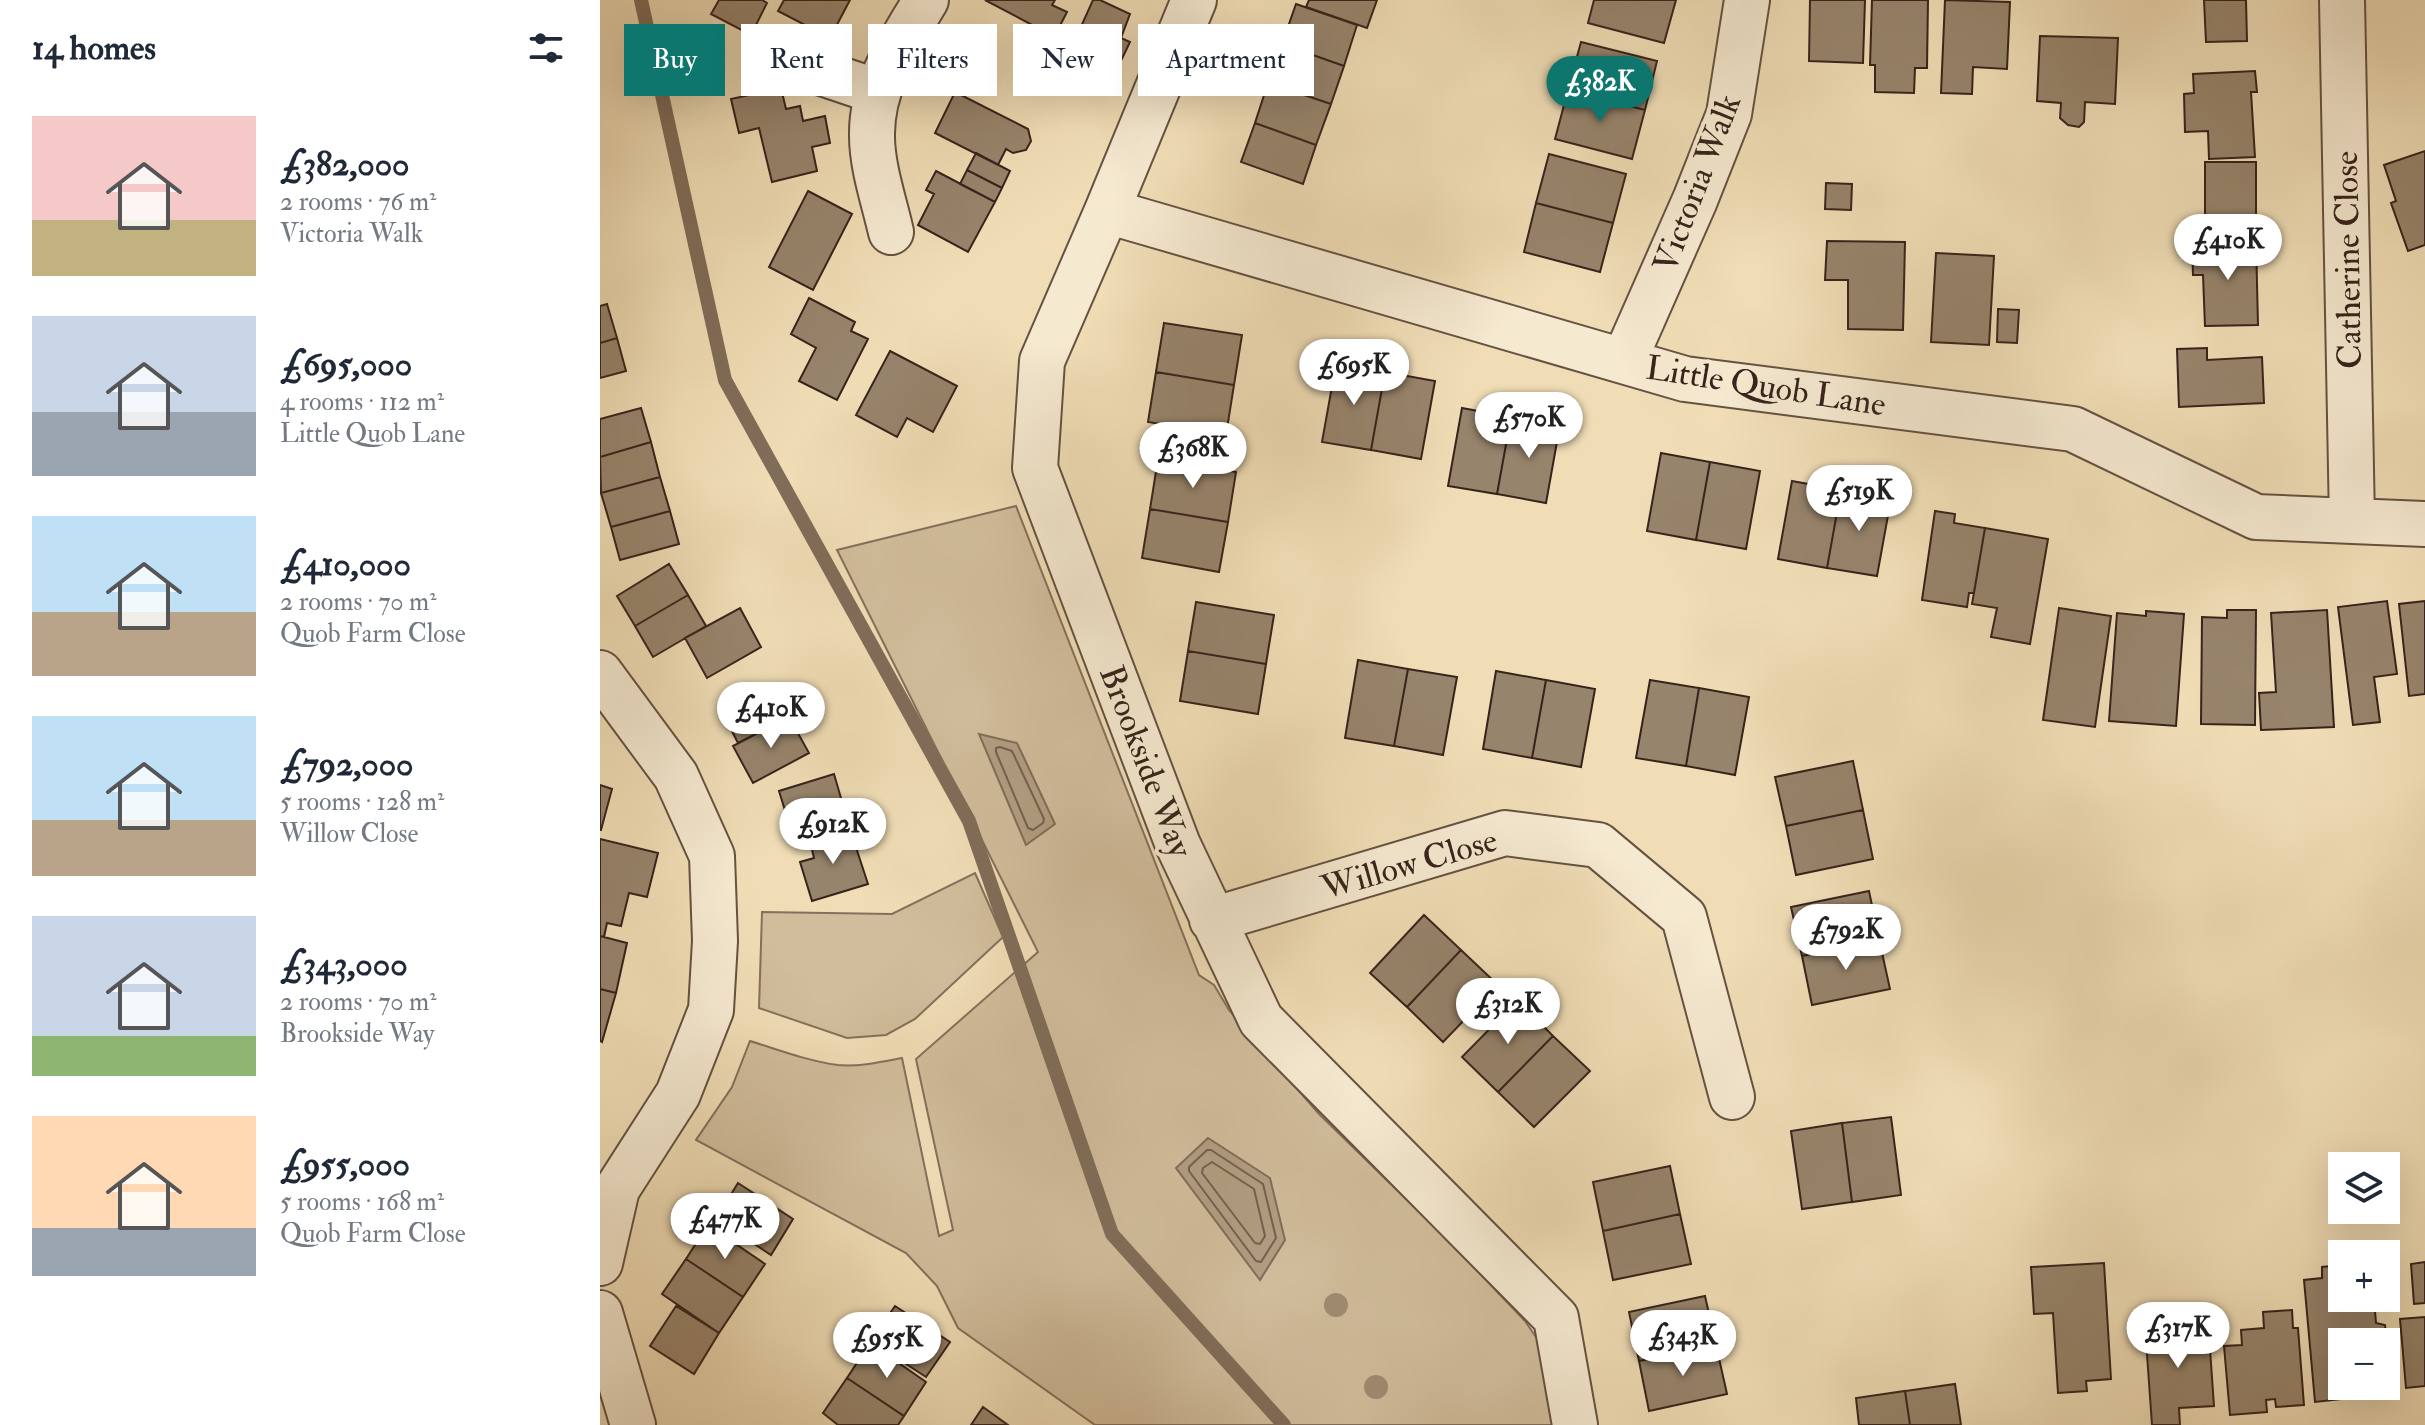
<!DOCTYPE html>
<meta charset="utf-8">
<style>
body{margin:0;font-family:"IM FELL Double Pica",serif;background:#f6f6f7;color:#1f2937;height:100vh;display:flex;flex-direction:column;font-size:30px;white-space:nowrap}
*{box-sizing:border-box;margin:0}
p{font-size:26px;color:#747a83}
.icon{flex:none;width:44px;height:44px;fill:none;stroke:currentColor;stroke-width:2;stroke-linecap:round;stroke-linejoin:round}
.map{position:relative;flex:1;overflow:hidden}
.side{display:flex;flex-direction:column;background:#fff;width:600px}
.side>*{flex:none}
.hud{position:absolute;left:24px;top:24px;width:760px;height:72px;display:flex;gap:16px}
.tools{position:absolute;left:1728px;top:1152px;display:grid;gap:16px}
.tools a{display:grid;place-items:center;width:72px;height:72px;border-radius:0px;background:#fff;box-shadow:0 8px 32px #0002;font-size:40px}
.price{position:absolute;translate:-50% -68px;padding:0 18px;border-radius:28px;background:#fff;color:#222;font-size:26px;line-height:52px;filter:drop-shadow(0 2px 4px #0008)}
.price::after{content:'';position:absolute;left:50%;top:48px;width:24px;height:18px;margin-left:-12px;background:inherit;clip-path:polygon(0 0,100% 0,50% 100%)}
.price.current{background:#0f766e;color:#fff}
ul{padding:0;list-style:none}
li{display:flex;align-items:center;gap:24px;height:200px;padding:0 32px}
li span{display:grid;place-items:center;flex:none;width:224px;height:160px;border-radius:0px;color:#555}
li>.icon{margin-inline-start:auto}
span .icon{width:96px;height:96px;fill:#fffc;stroke-width:1}
li b{font-size:34px}
h2{display:flex;justify-content:space-between;align-items:center;height:96px;padding:0 32px;font-size:34px}
.tag{padding:0 28px;border-radius:0px;background:#fff;box-shadow:0 8px 32px #0002;font-size:28px;line-height:72px}
.tag.current{background:#0f766e;color:#fff}
main{display:flex;flex:1;min-height:0}
.map>svg:first-child{display:block}
.green{fill:#d1bd9c;stroke:#84705c;stroke-width:2}
.water{fill:#b19e82;stroke:#806d59;stroke-width:2}
.lines{fill:none;stroke-linecap:round;stroke-linejoin:round}
.shore{stroke:#74604f;stroke-width:2}
.stream{stroke:#806d59;stroke-width:14}
.building{fill:#97846c;stroke:#37231c;stroke-width:2}
.minor-casing{stroke:#655242;stroke-width:48}
.minor{stroke:#f5e9d0;stroke-width:44}
.tree{fill:#a08c73}
.labels{text-anchor:middle;stroke-width:8;stroke-linejoin:round;paint-order:stroke}
.street-label{font-size:34px;fill:#37231c;stroke:#f5e9d0}
</style>
<main>
<section class="side">
<h2>14 homes<svg class="icon" aria-label="filters" viewBox="0 0 24 24"><path d="M4 7h16M4 17h16"/><circle cx="9" cy="7" r="2"/><circle cx="15" cy="17" r="2"/></svg></h2>
<ul>
<li><span style="background:linear-gradient(#f6c9c9 65%,#c2b280 0)"><svg class="icon" aria-label="home" viewBox="0 0 24 24"><path d="M3 11l9-7 9 7M6 9v11h12V9"/></svg></span><div><b>£382,000</b><p>2 rooms · 76 m²</p><p>Victoria Walk</p></div></li>
<li><span style="background:linear-gradient(#c9d6e8 60%,#9aa5b1 0)"><svg class="icon" aria-label="home" viewBox="0 0 24 24"><path d="M3 11l9-7 9 7M6 9v11h12V9"/></svg></span><div><b>£695,000</b><p>4 rooms · 112 m²</p><p>Little Quob Lane</p></div></li>
<li><span style="background:linear-gradient(#bfe0f5 60%,#b9a48a 0)"><svg class="icon" aria-label="home" viewBox="0 0 24 24"><path d="M3 11l9-7 9 7M6 9v11h12V9"/></svg></span><div><b>£410,000</b><p>2 rooms · 70 m²</p><p>Quob Farm Close</p></div></li>
<li><span style="background:linear-gradient(#bfe0f5 65%,#b9a48a 0)"><svg class="icon" aria-label="home" viewBox="0 0 24 24"><path d="M3 11l9-7 9 7M6 9v11h12V9"/></svg></span><div><b>£792,000</b><p>5 rooms · 128 m²</p><p>Willow Close</p></div></li>
<li><span style="background:linear-gradient(#c9d6e8 75%,#8fb573 0)"><svg class="icon" aria-label="home" viewBox="0 0 24 24"><path d="M3 11l9-7 9 7M6 9v11h12V9"/></svg></span><div><b>£343,000</b><p>2 rooms · 70 m²</p><p>Brookside Way</p></div></li>
<li><span style="background:linear-gradient(#ffd9b3 70%,#9aa5b1 0)"><svg class="icon" aria-label="home" viewBox="0 0 24 24"><path d="M3 11l9-7 9 7M6 9v11h12V9"/></svg></span><div><b>£955,000</b><p>5 rooms · 168 m²</p><p>Quob Farm Close</p></div></li>
</ul>
</section>
<div class="map">
<svg width="1825" height="1425" viewBox="0 0 1825 1425">
<rect width="100%" height="100%" fill="#f0ddb6"/>
<filter id="stains"><feTurbulence type="fractalNoise" baseFrequency=".0025" numOctaves="4"/><feColorMatrix values="0 0 0 0 .2 0 0 0 0 .09 0 0 0 0 .02 0 0 0 .5 -.17"/></filter>
<radialGradient id="worn" r=".72"><stop offset=".6" stop-color="#630" stop-opacity="0"/><stop offset="1" stop-color="#630" stop-opacity=".3"/></radialGradient>
<path class="green" d="M416 506 599 975 614 985 629 1010 719 1114 846 1238 925 1321 942 1346 954 1425H495L358 1328 337 1286 306 1253 96 1140 132 1087 150 1041C179 1050 208 1061 238 1065 259 1067 281 1062 302 1058L339 1236 353 1230 316 1059 438 952 237 550Z
M375 873 403 937 315 1019 286 1035 247 1038 159 1008 162 912 292 914Z"/>
<path class="water" d="M379 734 417 743 455 824 426 845Z
M608 1138 670 1178 685 1240 660 1280 576 1168Z"/>
<g class="lines">
<path class="shore" d="M400 747 412 751 444 819 443 823 433 830 428 828 396 752V748Z
M607 1150H611L663 1184 676 1238 661 1262 656 1261 589 1171V1167Z
M612 1162 654 1189 665 1236 660 1244 655 1243 602 1173 603 1168Z"/>
<path class="stream" d="M41 0 125 380 369 821 512 1234 684 1425"/>
</g>
<path class="building" d="M119 0H162L167 3 151 35 111 14Z
M184 0H250L230 38 178 11Z
M385 0H455L452 5 467 12 446 53 428 43 436 27Z
M493 0H500L530 14 521 38 530 42 518 67 509 63 502 79 465 62Z
M709 0H777L767 28 706 7Z
M994 0H1076L1064 43 988 23Z
M1210 0H1265L1263 63 1209 61Z
M1272 0H1328L1327 68H1315L1314 93 1275 92V65H1270Z
M1345 0 1410 2 1407 69 1373 67 1372 94 1341 93Z
M1604 0H1646L1647 41 1606 42Z
M696 4 757 25 744 66 682 44Z
M1440 36 1518 38 1515 104 1485 102 1484 122 1479 127 1468 125 1460 118 1461 103 1437 101Z
M981 42 1057 61 1045 110 968 90Z
M682 44 744 66 731 104 668 83Z
M1655 71 1657 92H1651L1655 157 1609 159 1608 131 1585 132 1584 94 1594 93 1593 74Z
M668 83 731 104 716 145 655 123Z
M181 88 186 109 200 106 203 121 225 116 230 143 212 147 217 171 172 182 159 128 139 133 131 99Z
M968 90 1045 110 1032 159 955 139Z
M355 92 428 129 431 141 426 150 413 153 406 149 398 165 335 133Z
M655 123 716 145 703 184 641 162Z
M1825 151V245L1808 251 1791 203 1796 201 1784 165Z
M376 153 410 171 402 188 367 170Z
M949 154 1026 174 1013 223 936 203Z
M1605 162H1656V242H1605Z
M367 170 402 188 395 202 360 184Z
M336 171 395 202 368 252 318 225 334 194 326 190Z
M1226 183 1252 184 1251 210 1225 209Z
M208 191 252 214 213 290 169 267Z
M936 203 1013 223 1000 272 924 252Z
M1227 241 1305 242 1303 330 1248 329V280H1225Z
M1605 242H1656L1658 325 1605 326 1603 275H1593L1592 243Z
M1336 253 1394 256 1389 345 1331 342Z
M209 298 255 322 251 331 268 339 237 400 199 381 216 348 191 334Z
M7 304 17 338 0 343V306Z
M1398 309 1419 310 1417 343 1397 342Z
M564 323 642 335 634 385 556 372Z
M17 338 26 371 0 378V343Z
M1607 348V360L1662 357 1664 403 1579 407 1577 349Z
M290 351 357 386 333 432 307 418 297 437 256 415Z
M736 364 785 372 771 450 722 442Z
M556 372 634 385 626 435 548 422Z
M785 372 835 381 821 459 771 450Z
M41 408 51 442 0 457V419Z
M862 408 911 417 897 494 848 486Z
M911 417 960 425 946 503 897 494Z
M51 442 60 477 1 493 0 457Z
M1061 453 1110 462 1096 540 1047 531Z
M558 459 636 472 628 522 550 509Z
M1110 462 1160 471 1146 549 1096 540Z
M60 477 70 511 11 527 1 493Z
M1192 481 1241 490 1227 568 1178 559Z
M1241 490 1291 499 1277 576 1227 568Z
M550 509 628 522 619 572 542 558Z
M70 511 79 544 20 560 11 527Z
M1335 511 1355 514 1354 523 1385 528 1374 593H1369L1367 607 1322 600Z
M1385 528 1448 539 1430 644 1391 637 1397 608 1372 604Z
M69 564 88 595 35 626 17 596Z
M88 595 106 626 53 657 35 626Z
M1787 601 1797 674 1774 677 1780 722 1753 725 1738 607Z
M1825 601V694L1809 696 1799 604Z
M596 602 674 615 666 664 588 651Z
M140 608 161 647 107 678 85 638Z
M1459 608 1511 616 1495 727 1443 720Z
M1627 610H1656L1655 725 1601 724 1602 617 1627 618Z
M1727 610 1734 727 1661 730 1659 693 1676 692 1671 613Z
M1546 611 1584 614 1576 726 1509 721 1517 613 1546 616Z
M588 651 666 664 658 714 580 701Z
M758 660 808 669 794 746 745 738Z
M808 669 857 677 843 755 794 746Z
M896 671 946 680 932 758 883 749Z
M946 680 995 689 981 767 932 758Z
M1050 680 1099 688 1086 766 1036 758Z
M173 684 189 717 138 743 121 710Z
M1099 688 1149 697 1135 775 1086 766Z
M189 717 209 753 153 783 133 746Z
M1253 761 1263 810 1186 826 1175 777Z
M234 774 250 829 210 841 204 825 191 830 179 791Z
M0 785 12 789 1 830H0Z
M1263 810 1273 859 1196 875 1186 826Z
M250 829 268 884 212 901 200 862 214 858 210 841Z
M0 839 58 853 47 897 29 893 21 926 7 923 4 937 0 936Z
M1269 891 1279 939 1202 956 1191 907Z
M824 915 861 950 807 1007 770 973Z
M0 936 27 943 16 993 0 989Z
M1279 939 1290 989 1212 1005 1202 956Z
M861 950 898 985 843 1042 807 1007Z
M0 989 16 993 2 1042 0 1041Z
M918 1000 953 1036 898 1092 862 1057Z
M953 1036 990 1071 934 1127 898 1092Z
M1291 1117 1301 1195 1252 1202 1242 1123Z
M1242 1123 1252 1202 1202 1209 1191 1131Z
M1070 1166 1080 1214 1003 1231 993 1182Z
M138 1183 193 1219 171 1255 116 1219Z
M1080 1214 1091 1264 1013 1280 1003 1231Z
M108 1225 165 1264 143 1297 86 1259Z
M86 1259 143 1297 119 1333 62 1294Z
M1825 1262V1303L1814 1304 1811 1264Z
M1504 1263 1511 1379 1486 1381 1487 1391 1458 1393 1453 1313 1434 1314 1431 1267Z
M1742 1265V1298H1774L1776 1323 1785 1325 1790 1377H1786V1342H1742V1386H1749L1750 1398 1715 1402 1704 1280 1722 1278V1267Z
M1105 1296 1116 1345 1039 1361 1029 1312Z
M76 1306 119 1333 94 1374 50 1346Z
M295 1306 350 1342 326 1377 271 1341Z
M1692 1310 1693 1328H1698L1704 1405 1676 1407 1675 1399 1666 1400 1667 1412 1630 1415 1624 1346 1642 1345 1641 1330 1664 1328 1663 1312Z
M1825 1317V1386L1806 1388 1800 1319Z
M1608 1321 1614 1406 1579 1408 1580 1425H1552L1545 1326Z
M270 1343 326 1382 304 1416 247 1378Z
M1116 1345 1127 1394 1049 1411 1039 1361Z
M247 1378 304 1416 298 1425H238L223 1413Z
M1355 1384 1361 1425H1310L1305 1391Z
M1305 1391 1310 1425H1259L1256 1398Z
M383 1407 408 1425H371Z"/>
<g class="lines">
<g class="minor-casing">
<path id="minor" d="M594 0 507 211 442 361 435 468 578 845 661 1020 956 1318 975 1425
M1742 0 1752 521
M213 70 278 92
M507 211 1085 379 1473 429 1656 517 1825 524
M291 232C284 201 272 167 272 136 271 84 301 42 326 0
M1024 361 1095 200 1129 114 1147 0
M0 673 76 776 112 856 115 941 111 1010 78 1094 17 1189 0 1263
M612 920 905 833 998 845 1084 917 1132 1097
M0 1313 33 1425"/>
</g>
<use href="#minor" class="minor"/>
</g>
<g class="tree">
<circle cx="736" cy="1305" r="12"/>
<circle cx="776" cy="1387" r="12"/>
</g>
<g class="labels">
<g class="street-label">
<text transform="translate(1096 183) rotate(-69)" y="12">Victoria Walk</text>
<text transform="translate(1747 260) rotate(-91)" y="12">Catherine Close</text>
<text transform="translate(1166 385) rotate(9)" y="12">Little Quob Lane</text>
<text transform="translate(547 761) rotate(69)" y="12">Brookside Way</text>
<text transform="translate(809 863) rotate(-16)" y="12">Willow Close</text>
</g>
</g>
<rect width="100%" height="100%" filter="url(#stains)"/>
<rect width="100%" height="100%" fill="url(#worn)"/>
</svg>
<div class="tools">
<a><svg class="icon" aria-label="layers" viewBox="0 0 24 24"><path d="M12 4l9 5-9 5-9-5zM3 14l9 5 9-5"/></svg></a>
<a>+</a>
<a>−</a>
</div>
<b class="price current" style="left:1000px;top:124px">£382K</b>
<b class="price" style="left:1628px;top:282px">£410K</b>
<b class="price" style="left:754px;top:407px">£695K</b>
<b class="price" style="left:929px;top:460px">£570K</b>
<b class="price" style="left:593px;top:490px">£368K</b>
<b class="price" style="left:1259px;top:533px">£519K</b>
<b class="price" style="left:171px;top:750px">£410K</b>
<b class="price" style="left:233px;top:866px">£912K</b>
<b class="price" style="left:1246px;top:972px">£792K</b>
<b class="price" style="left:908px;top:1046px">£312K</b>
<b class="price" style="left:125px;top:1261px">£477K</b>
<b class="price" style="left:1578px;top:1370px">£317K</b>
<b class="price" style="left:1083px;top:1378px">£343K</b>
<b class="price" style="left:287px;top:1380px">£955K</b>
<div class="hud">
<a class="tag current">Buy</a>
<a class="tag">Rent</a>
<a class="tag">Filters</a>
<a class="tag">New</a>
<a class="tag">Apartment</a>
</div>
</div>
</main>
